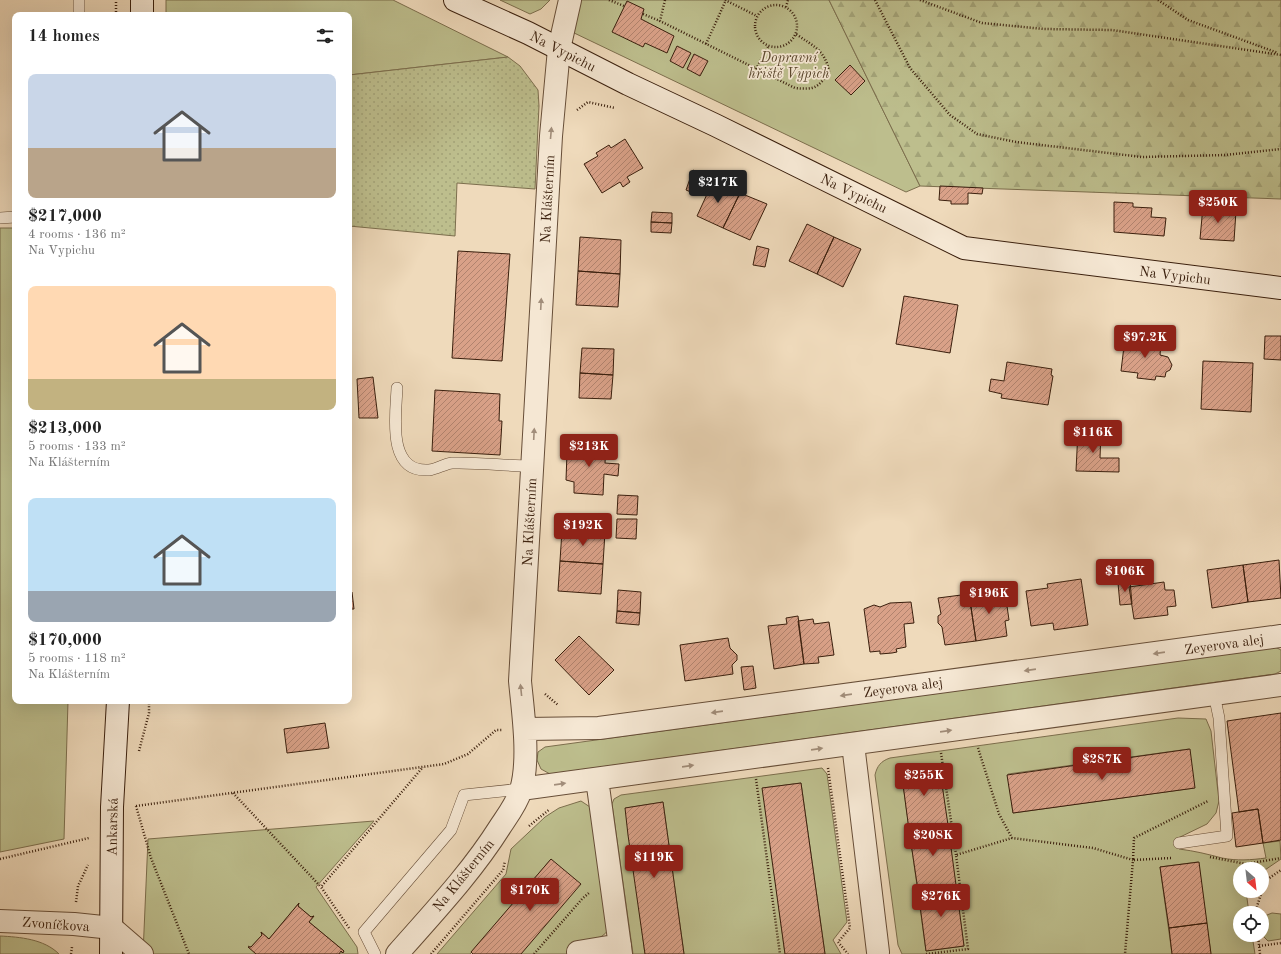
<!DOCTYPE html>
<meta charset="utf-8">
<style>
body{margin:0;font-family:"Old Standard TT",serif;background:#f6f6f6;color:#222;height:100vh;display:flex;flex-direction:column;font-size:15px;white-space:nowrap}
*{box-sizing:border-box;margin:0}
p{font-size:13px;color:#767676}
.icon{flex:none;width:22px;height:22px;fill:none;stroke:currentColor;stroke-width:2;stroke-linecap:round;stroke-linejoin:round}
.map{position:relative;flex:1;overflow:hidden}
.drawer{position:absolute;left:12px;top:12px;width:340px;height:692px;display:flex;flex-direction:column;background:#fff;border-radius:8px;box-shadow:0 4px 16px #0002}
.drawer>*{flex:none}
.needle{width:26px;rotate:152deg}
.fabs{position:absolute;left:1233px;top:862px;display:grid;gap:8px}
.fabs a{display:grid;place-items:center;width:36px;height:36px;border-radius:50%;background:#fff;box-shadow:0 4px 16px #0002;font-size:20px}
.price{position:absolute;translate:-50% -34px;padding:0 9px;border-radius:4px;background:#8f2418;color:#fff;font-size:13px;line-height:26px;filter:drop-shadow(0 1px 2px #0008)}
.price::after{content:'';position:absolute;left:50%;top:24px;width:12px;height:9px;margin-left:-6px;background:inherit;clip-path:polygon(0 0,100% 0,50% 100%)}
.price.selected{background:#222;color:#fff}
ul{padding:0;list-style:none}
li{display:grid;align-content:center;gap:8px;height:212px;padding:0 16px}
li span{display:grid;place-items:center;height:124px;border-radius:8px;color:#555}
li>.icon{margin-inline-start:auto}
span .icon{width:72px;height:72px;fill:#fffc;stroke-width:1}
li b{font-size:17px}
h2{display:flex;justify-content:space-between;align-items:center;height:48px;padding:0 16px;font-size:17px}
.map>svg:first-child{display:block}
.green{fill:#bdbe8d;stroke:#7c6e4d;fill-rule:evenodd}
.forest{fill:url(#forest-firs);stroke:#7c6e4d}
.garden{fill:url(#garden-dots);stroke:#7c6e4d}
.building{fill:url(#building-hatch);stroke:#3a1f0d}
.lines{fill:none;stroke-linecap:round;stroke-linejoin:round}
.lane-casing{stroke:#674e38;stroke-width:12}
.street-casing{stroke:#674e38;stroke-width:24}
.secondary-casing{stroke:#3a1f0d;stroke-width:24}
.path{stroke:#3a1f0d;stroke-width:2.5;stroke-dasharray:1 2;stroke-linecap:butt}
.lane{stroke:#f5e7d3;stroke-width:11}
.street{stroke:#f5e7d3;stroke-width:22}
.secondary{stroke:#f5e7d3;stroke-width:22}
.oneway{fill:#a18d7a}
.labels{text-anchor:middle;stroke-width:3.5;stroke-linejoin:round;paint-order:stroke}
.street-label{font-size:14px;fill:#3a1f0d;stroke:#f5e7d3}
.park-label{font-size:14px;font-style:italic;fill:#5b472d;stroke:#f5e7d3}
</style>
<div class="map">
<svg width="1281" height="954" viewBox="0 0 1281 954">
<defs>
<pattern id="forest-firs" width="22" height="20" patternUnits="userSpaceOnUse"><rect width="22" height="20" fill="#bdbe8d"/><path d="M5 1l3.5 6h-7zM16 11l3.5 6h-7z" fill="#a3a378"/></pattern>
<pattern id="garden-dots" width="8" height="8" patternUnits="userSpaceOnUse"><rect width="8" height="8" fill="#bdbe8d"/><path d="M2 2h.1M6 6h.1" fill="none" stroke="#a3a378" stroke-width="1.8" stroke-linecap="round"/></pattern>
<pattern id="building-hatch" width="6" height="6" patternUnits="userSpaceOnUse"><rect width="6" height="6" fill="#d9a188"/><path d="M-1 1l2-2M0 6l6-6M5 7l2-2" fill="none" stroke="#b1836e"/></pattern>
</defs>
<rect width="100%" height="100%" fill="#efdabb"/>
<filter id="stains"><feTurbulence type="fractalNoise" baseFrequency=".005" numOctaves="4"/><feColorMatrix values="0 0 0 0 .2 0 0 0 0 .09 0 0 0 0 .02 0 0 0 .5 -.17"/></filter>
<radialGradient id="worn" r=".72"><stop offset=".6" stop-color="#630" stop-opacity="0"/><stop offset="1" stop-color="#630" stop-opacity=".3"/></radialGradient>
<path class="green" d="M166 0H393L508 57 349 75V15H166Z
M500 0H550L541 9 530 14Z
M577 0H829L920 186 906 192 570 31Z
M0 228H15V701H68L64 839 0 852Z
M1275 647 1281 650V671L1275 674 550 774 541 769 537 760 538 752 545 747Z
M1178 718 1206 719 1211 731 1219 801 1216 813 1207 824 1176 839 1179 849C1195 851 1207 854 1222 858 1237 861 1251 860 1266 858L1263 843 1280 841 1281 859 1262 872V869H1240V891H1246L1249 913H1240V935H1252L1255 954H1211L1198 862 1160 867 1172 954H902L898 945 875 775C877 766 881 761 890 758ZM1189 749 1194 788 1013 813 1008 774ZM939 764 964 946 926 951 901 770Z
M822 768 827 774 847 922 833 940 841 954H825L801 783 763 788 785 954H684L663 802 626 808 645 954H633L612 804 614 799 621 795Z
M581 801 590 807 608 930C602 940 586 942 575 945L576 954H521L551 859 470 954H437L506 874 511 849 545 817 559 808Z
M374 821 316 887 357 947 358 954H339L344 951 309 922 314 916 311 917 298 906 299 903 269 939 261 932 262 935 251 947 248 946 256 954H143L148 839Z
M1272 913 1281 914V939L1268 941 1262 935V917Z
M0 936C20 937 44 939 59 954H0Z"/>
<path class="forest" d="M829 0H1281V199L920 186Z"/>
<path class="garden" d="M508 57 520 66 538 90 539 106 535 189 457 183 455 236 349 226V75Z"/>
<path class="building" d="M627 1 644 9 641 19 674 36 667 53 645 43 643 47 612 32Z
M677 46 691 53 683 68 670 61Z
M694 54 708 61 700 76 687 69Z
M850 65 865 81 851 95 835 80Z
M625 139 643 168 627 177 630 182 623 187 620 182 602 193 584 164 598 156 596 153 609 145 611 148Z
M693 170 707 177 698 195 686 190Z
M714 179 740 193 723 228 697 216Z
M940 186 983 188 982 194 968 193V204H951V201L939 200Z
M740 193 767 204 750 240 723 228Z
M1114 202 1133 203V207L1152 208 1151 217 1166 218 1164 236 1114 232Z
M1203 206H1215V209L1224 210V207H1230L1229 210 1236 211 1234 241 1200 239Z
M652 212 672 213V223L651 222Z
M651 222 672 223 671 233 651 232Z
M807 224 834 237 817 274 789 261Z
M580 237 621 240 620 274 578 271Z
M834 237 861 249 843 287 817 274Z
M757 246 769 249 765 267 753 265Z
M458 251 510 254 502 361 452 358Z
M578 271 620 274 618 307 576 305Z
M904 296 958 305 950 353 896 344Z
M1265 336H1281V360L1264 359Z
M1125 338 1145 341 1151 337 1157 342 1161 343 1160 355 1168 357 1172 365 1170 370 1166 372 1165 377 1156 376 1155 380 1137 378 1138 373 1121 371Z
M582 348 614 349 613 375 580 373Z
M1203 361 1253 363 1251 412 1201 409Z
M1007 362 1052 369 1051 375 1053 376 1048 405 1001 398 1002 394 989 391 991 379 1004 381Z
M580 373 613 375 611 399 579 398Z
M373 377 378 418H359L357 379Z
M435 390 500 394 499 421H502L500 455 432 451Z
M1078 430H1101L1100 458H1119V472L1076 471Z
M577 441 606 443 605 463 619 464 618 476 604 474 603 495 574 493V482L566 480 567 453 576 452Z
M618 495 638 496 637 515 617 514Z
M617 519H637L636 539 616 538Z
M562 530 605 532 603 564 560 561Z
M1279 560 1281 598 1248 602 1243 565Z
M560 561 603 564 601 594 558 591Z
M1243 565 1248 602 1212 608 1207 570Z
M1081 579 1088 625 1054 630 1053 623 1031 626 1026 591 1048 588 1047 584Z
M1130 581 1132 604 1120 605 1118 583Z
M1164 582 1165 590H1174L1176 606 1167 607 1168 615 1134 619 1129 587Z
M1000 589 1002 604 1007 606 1009 620 1005 621 1007 636 976 641 969 594Z
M618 590 641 592 640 613 617 611Z
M352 592 354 609H349V593Z
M969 594 976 641 945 645 942 627 938 623V616L941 614 938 598Z
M911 602 914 623 904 624 906 647 896 649 897 652 892 653 880 654V651L870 652 864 609 874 605 880 607 890 603Z
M617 611 640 613 639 625 616 623Z
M798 616 804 664 774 669 768 626 787 624 786 618Z
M813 619 814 624 829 622 834 655 818 657 819 663 804 664 798 621Z
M579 636 614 670 589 695 555 660Z
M728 638 730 648 737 655V660L732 665 733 674 685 681 680 645Z
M753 666 756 688 744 690 741 667Z
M1281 713V840L1263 843 1258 809 1239 812 1227 721Z
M325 723 329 748 287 753 284 729Z
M1190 749 1195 788 1013 813 1007 775Z
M939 764 948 825 909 830 901 769Z
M801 783 825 954H785L762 788Z
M663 802 684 954H645L628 835 625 808Z
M1258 809 1263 843 1236 847 1232 813Z
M948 825 956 885 918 890 909 830Z
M551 859 581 884 521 954H473L471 952Z
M1199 862 1207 923 1169 928 1160 867Z
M956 885 964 946 926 951 918 890Z
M299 903 298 906 311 917 314 916 309 922 344 951 343 953 341 951 339 954H256L248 947H251L262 935 261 932 269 939Z
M1207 923 1211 954H1172L1169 928Z"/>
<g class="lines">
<g class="lane-casing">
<path id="lane" d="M79 0V15
M0 218 15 217
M397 388C396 414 386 473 429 470 437 469 444 464 452 463 478 462 506 466 532 466
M1179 843 1227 836 1219 718 1214 694
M375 954 364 932 451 830 464 795 521 789"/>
</g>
<g class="street-casing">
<path id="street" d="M525 729 599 728 1281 636
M853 744 878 952
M597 779 621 954
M521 789 1281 685
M0 921 74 924 112 928 142 954
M578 952 620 945
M397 954C433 913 471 873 500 827 508 815 517 803 521 790 530 759 523 713 520 681L551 136 559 49 570 0"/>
</g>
<g class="secondary-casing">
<path id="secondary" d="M455 0 528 33 628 84 715 125 964 248 1281 288
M142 15V0
M111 954 112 807 118 701"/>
</g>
<path class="path" d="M609 0 624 6
M665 0 660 21 795 88C814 90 819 88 829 71 825 50 813 46 796 34
M725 0 757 16
M875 0 910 68 950 115 977 134 1016 142 1142 157 1225 155 1281 149
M920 0 982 23 1044 29 1112 30 1281 55
M1158 0 1188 20 1278 53
M755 26a21 21 0 1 1 42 0a21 21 0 1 1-42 0Z
M786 7 788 0
M643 14 660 21
M116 15V0
M706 44 726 0
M756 69 768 47
M577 110 588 102 615 108
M545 694 558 705
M978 748 999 814 1012 838 1093 848 1133 860 1125 954
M139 751 149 713V701
M941 753 956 855
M828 768 850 928 838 942 848 954
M756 779 780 954
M233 793 321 887
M136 806 444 764 468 754 496 730H502
M136 806 151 858 189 954
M529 826 550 809
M1210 857 1246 864 1281 858
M1171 858 1133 860 1134 838 1208 801
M0 859 89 838
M76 902 78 886 88 865
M1255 913 1265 881 1281 870
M349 928 321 887 423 767
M1258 935 1260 954
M1259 946 1281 943
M71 954 72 947
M431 954 503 870 505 861
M534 954 582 899 590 892
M926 954 968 949 956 855 1012 838"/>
<use href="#lane" class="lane"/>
<use href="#street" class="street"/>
<use href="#secondary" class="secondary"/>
</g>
<defs><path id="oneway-solid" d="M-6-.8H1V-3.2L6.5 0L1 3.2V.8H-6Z"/></defs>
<g class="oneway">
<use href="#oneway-solid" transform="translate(551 133) rotate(-85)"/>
<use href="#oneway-solid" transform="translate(541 304) rotate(-87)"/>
<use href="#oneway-solid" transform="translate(534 434) rotate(-87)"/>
<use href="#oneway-solid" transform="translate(1159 653) rotate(172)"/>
<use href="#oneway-solid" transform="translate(1030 670) rotate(172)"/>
<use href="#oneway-solid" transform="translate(521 690) rotate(-96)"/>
<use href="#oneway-solid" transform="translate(846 695) rotate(172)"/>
<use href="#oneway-solid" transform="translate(717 712) rotate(172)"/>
<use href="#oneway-solid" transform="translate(946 731) rotate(-8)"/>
<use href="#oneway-solid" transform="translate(817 749) rotate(-8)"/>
<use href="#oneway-solid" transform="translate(688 766) rotate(-8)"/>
<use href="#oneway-solid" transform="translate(560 784) rotate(-8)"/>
</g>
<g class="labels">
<g class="street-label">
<text transform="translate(563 51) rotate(27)" y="5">Na Vypichu</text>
<text transform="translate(854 193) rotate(26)" y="5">Na Vypichu</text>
<text transform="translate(547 199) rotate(-87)" y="5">Na Klášterním</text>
<text transform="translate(1175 275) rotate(7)" y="5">Na Vypichu</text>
<text transform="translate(529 522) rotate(-87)" y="5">Na Klášterním</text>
<text transform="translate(1224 644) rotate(-8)" y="5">Zeyerova alej</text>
<text transform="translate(903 687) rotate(-8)" y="5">Zeyerova alej</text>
<text transform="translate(112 827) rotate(-89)" y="5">Ankarská</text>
<text transform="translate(463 875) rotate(-51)" y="5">Na Klášterním</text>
<text transform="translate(56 924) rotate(4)" y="5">Zvoníčkova</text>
</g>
<g class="park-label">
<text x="789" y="62">Dopravní<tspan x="789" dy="16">hřiště Vypich</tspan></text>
</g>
</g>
<rect width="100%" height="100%" filter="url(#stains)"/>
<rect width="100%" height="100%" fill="url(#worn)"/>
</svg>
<div class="fabs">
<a><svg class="needle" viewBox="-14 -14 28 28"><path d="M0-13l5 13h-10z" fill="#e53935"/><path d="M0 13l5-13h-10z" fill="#767676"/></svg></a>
<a><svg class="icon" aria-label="locate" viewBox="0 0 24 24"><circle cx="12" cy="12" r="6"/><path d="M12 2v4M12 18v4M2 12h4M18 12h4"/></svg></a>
</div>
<b class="price selected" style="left:718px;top:204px">$217K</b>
<b class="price" style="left:1218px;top:224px">$250K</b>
<b class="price" style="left:1145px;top:359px">$97.2K</b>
<b class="price" style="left:1093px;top:454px">$116K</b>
<b class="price" style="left:589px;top:468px">$213K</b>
<b class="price" style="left:583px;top:547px">$192K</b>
<b class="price" style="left:1125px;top:593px">$106K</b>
<b class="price" style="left:989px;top:615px">$196K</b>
<b class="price" style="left:1102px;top:781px">$287K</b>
<b class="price" style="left:924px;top:797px">$255K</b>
<b class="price" style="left:933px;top:857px">$208K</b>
<b class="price" style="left:654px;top:879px">$119K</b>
<b class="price" style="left:530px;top:912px">$170K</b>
<b class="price" style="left:941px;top:918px">$276K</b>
<section class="drawer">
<h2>14 homes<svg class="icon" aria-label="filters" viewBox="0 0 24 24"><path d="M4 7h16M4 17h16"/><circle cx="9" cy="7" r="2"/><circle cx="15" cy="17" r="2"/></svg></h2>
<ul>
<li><span style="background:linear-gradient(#c9d6e8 60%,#b9a48a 0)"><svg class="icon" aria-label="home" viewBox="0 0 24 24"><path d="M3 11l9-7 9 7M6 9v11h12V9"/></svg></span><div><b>$217,000</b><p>4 rooms · 136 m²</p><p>Na Vypichu</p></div></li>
<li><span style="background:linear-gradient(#ffd9b3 75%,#c2b280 0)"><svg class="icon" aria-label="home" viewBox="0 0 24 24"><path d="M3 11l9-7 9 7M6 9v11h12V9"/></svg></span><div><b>$213,000</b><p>5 rooms · 133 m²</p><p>Na Klášterním</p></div></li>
<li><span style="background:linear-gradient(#bfe0f5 75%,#9aa5b1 0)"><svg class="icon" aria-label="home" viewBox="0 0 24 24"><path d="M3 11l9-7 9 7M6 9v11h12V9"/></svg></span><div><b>$170,000</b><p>5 rooms · 118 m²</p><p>Na Klášterním</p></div></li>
</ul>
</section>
</div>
